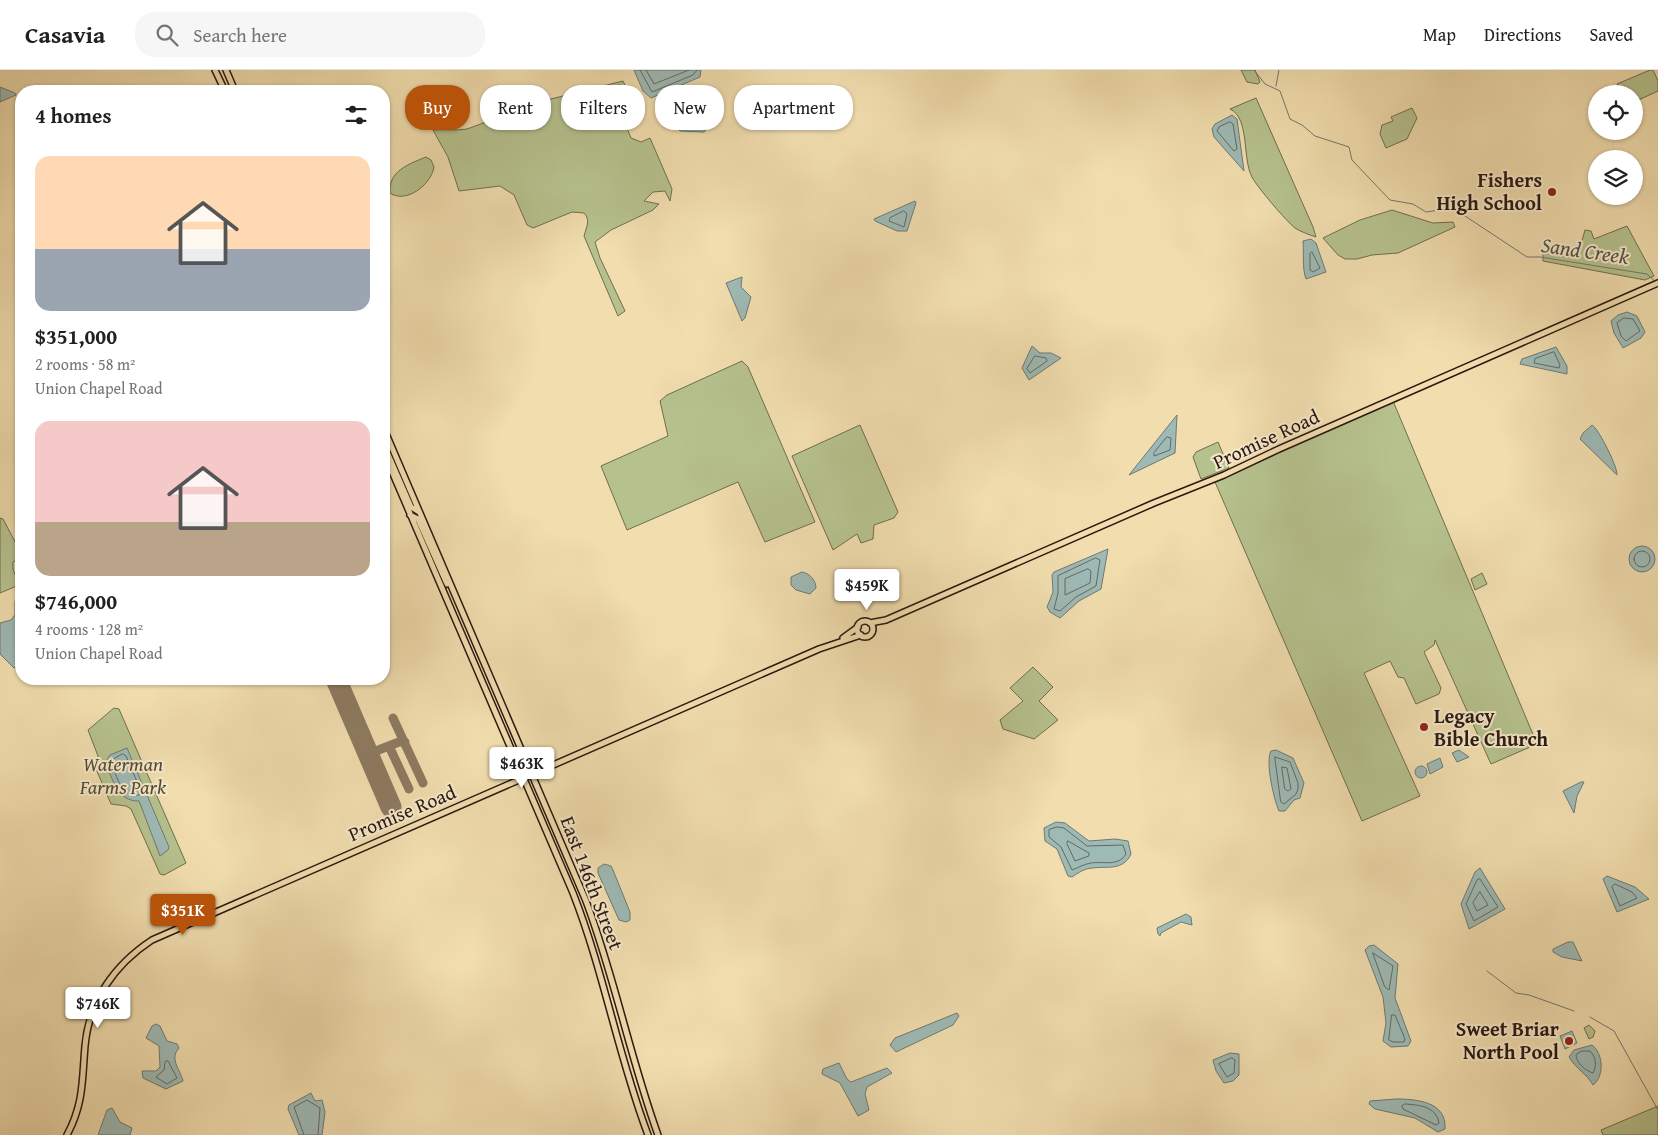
<!DOCTYPE html>
<meta charset="utf-8">
<style>
body{margin:0;font-family:"Gentium Book Plus",serif;background:#f6f6f6;color:#202124;height:100vh;display:flex;flex-direction:column;font-size:19px;white-space:nowrap}
*{box-sizing:border-box;margin:0}
p{font-size:16px;color:#757577}
.icon{flex:none;width:28px;height:28px;fill:none;stroke:currentColor;stroke-width:2;stroke-linecap:round;stroke-linejoin:round}
.map{position:relative;flex:1;overflow:hidden}
.panel{position:absolute;left:15px;top:15px;width:375px;height:600px;display:flex;flex-direction:column;background:#fff;border-radius:20px;box-shadow:0 1px 4px #0004}
.panel>*{flex:none}
.hud{position:absolute;left:405px;top:15px;width:475px;height:45px;display:flex;gap:10px}
.controls{position:absolute;left:1588px;top:15px;display:grid;gap:10px}
.controls a{display:grid;place-items:center;width:55px;height:55px;border-radius:50%;background:#fff;box-shadow:0 1px 4px #0004;font-size:25px}
.price{position:absolute;translate:-50% -42px;padding:0 11px;border-radius:5px;background:#fff;color:#222;font-size:16px;line-height:32px;filter:drop-shadow(0 1px 2px #0008)}
.price::after{content:'';position:absolute;left:50%;top:30px;width:15px;height:11px;margin-left:-8px;background:inherit;clip-path:polygon(0 0,100% 0,50% 100%)}
.price.selected{background:#b45309;color:#fff}
ul{padding:0;list-style:none}
li{display:grid;align-content:center;gap:10px;height:265px;padding:0 20px}
li span{display:grid;place-items:center;height:155px;border-radius:15px;color:#555}
li>.icon{margin-inline-start:auto}
span .icon{width:90px;height:90px;fill:#fffc;stroke-width:1}
li b{font-size:21px}
h2{display:flex;justify-content:space-between;align-items:center;height:60px;padding:0 20px;font-size:21px}
.pill{padding:0 18px;border-radius:20px;background:#fff;box-shadow:0 1px 4px #0004;font-size:18px;line-height:45px}
.pill.selected{background:#b45309;color:#fff}
header{display:flex;align-items:center;gap:30px;box-sizing:border-box;height:70px;padding:0 25px;background:#fff;border-bottom:1px solid #e0e0e0}
header strong{font-size:24px}
nav{display:flex;gap:28px;margin-inline-start:auto;font-size:18px}
.search{width:350px;height:45px;background:#f6f6f6;display:flex;align-items:center;gap:12px;box-sizing:border-box;padding:0 18px;border-radius:20px;color:#757577;font-size:19px}
.map>svg:first-child{display:block}
.green{fill:#b6c28e;stroke:#706d50}
.water{fill:#9ebab5;stroke:#6f7974}
.lines{fill:none;stroke-linecap:round;stroke-linejoin:round}
.shore{stroke:#646964;stroke-width:1}
.stream{stroke:#6f7974;stroke-width:1}
.taxiway{stroke:#8d7a60;stroke-width:9}
.runway{stroke:#8d7a60;stroke-width:21}
.major-casing{stroke:#291812;stroke-width:8}
.major{stroke:#f1ddae;stroke-width:5}
.poi-dot{fill:#8f2418;stroke:#f6e9ca;stroke-width:2}
.labels{text-anchor:middle;stroke-width:4;stroke-linejoin:round;paint-order:stroke}
.poi-label{font-size:20px;font-weight:bold;fill:#291812;stroke:#f6e9ca;text-anchor:end}
.street-label{font-size:20px;fill:#291812;stroke:#f6e9ca}
.park-label{font-size:20px;font-style:italic;fill:#534b37;stroke:#f6e9ca}
.water-label{font-size:21px;font-style:italic;fill:#52514b;stroke:#f6e9ca}
</style>
<header>
<strong>Casavia</strong>
<div class="search"><svg class="icon" aria-label="search" viewBox="0 0 24 24"><circle cx="10" cy="10" r="6"/><path d="M15 15l6 6"/></svg>Search here</div>
<nav><a>Map</a><a>Directions</a><a>Saved</a></nav>
</header>
<div class="map">
<svg width="1658" height="1065" viewBox="0 0 1658 1065">
<rect width="100%" height="100%" fill="#f1ddae"/>
<filter id="stains"><feTurbulence type="fractalNoise" baseFrequency=".004" numOctaves="4"/><feColorMatrix values="0 0 0 0 .2 0 0 0 0 .09 0 0 0 0 .02 0 0 0 .5 -.17"/></filter>
<radialGradient id="worn" r=".72"><stop offset=".6" stop-color="#630" stop-opacity="0"/><stop offset="1" stop-color="#630" stop-opacity=".3"/></radialGradient>
<path class="green" d="M1241 0H1255L1260 12 1258 14 1247 12Z
M1650 0H1653L1658 11V21L1634 32V24H1622L1617 14Z
M623 11 637 39 624 51 631 68 641 72 650 68 672 119 670 131 665 121 653 122 644 131 659 134 653 140 611 160 595 172 600 188 625 241 618 246 584 166C586 158 591 150 584 143L572 142 533 158 527 155 514 125 500 116 459 121 448 87 433 60C445 59 455 61 467 59L547 30Z
M1256 28 1313 157 1316 167C1310 165 1301 162 1295 158 1287 152 1257 117 1252 107 1242 89 1250 48 1230 39Z
M1412 38 1417 48 1407 69 1386 78 1380 64 1382 55 1393 51 1391 47Z
M426 87 431 90 434 97C431 115 406 134 390 123 388 101 409 94 426 87Z
M1392 140 1433 153 1453 152 1455 157 1398 183 1372 185 1357 189H1345L1338 185 1323 168 1360 150Z
M1627 156 1654 206 1645 210 1543 191V182L1545 181C1580 190 1575 194 1585 160L1591 161 1594 169Z
M742 291 748 297 815 452 765 472 738 412 627 460 601 396 668 366 660 331 667 325Z
M1393 331 1537 674 1491 694 1435 570 1434 575 1424 582 1441 618 1439 624 1416 634 1404 608 1398 607 1390 591 1364 603 1420 726 1362 751 1215 412Z
M860 355 898 442 894 448 874 455 873 469 861 473 857 464 833 480 792 386Z
M1218 372 1229 398 1201 409 1193 387 1196 382Z
M0 448 3 449 21 483V488L13 492V499L19 515 0 523Z
M1482 503 1487 514 1475 520 1471 509Z
M1033 597 1053 617 1039 631 1058 650 1034 669 1003 659 1000 650 1023 631 1010 618Z
M114 638 119 639 186 793 164 805 160 804 131 739 126 736 111 734 96 699 98 686 88 660Z
M1589 955 1595 961 1593 967 1589 969 1584 958Z
M1658 1036V1065H1603L1601 1060Z"/>
<path class="water" d="M634 0H701L700 7 651 28 643 21Z
M0 17 15 23 16 25 0 32Z
M698 22 702 26H709L713 51 704 62 680 61 675 56H666L662 46 668 41V35Z
M1232 45 1237 49 1244 101 1214 67 1212 59 1215 54Z
M915 131 916 133 907 161H897L875 151 874 149Z
M1311 169 1316 173 1326 202 1306 209C1302 199 1304 183 1303 171Z
M742 207 741 217 751 227 745 248 742 251 726 213Z
M1627 242 1637 246 1645 262 1641 268 1623 278 1614 263 1611 251 1618 245Z
M1032 276 1040 283H1051L1061 288 1029 310 1022 298Z
M1556 277 1567 296V304L1520 294 1522 289Z
M1177 345 1175 383 1129 405Z
M1592 355C1599 359 1618 398 1617 405L1580 369 1583 363Z
M1629 489a13 13 0 1 1 26 0a13 13 0 1 1-26 0Z
M1108 479 1101 519 1079 531 1060 548 1050 542 1047 537 1053 522 1052 505 1054 502Z
M802 502C809 503 816 510 816 518L810 524 796 520 791 515V507Z
M21 523V595L14 598 0 584V553L11 550 15 545V531Z
M127 678 169 777 168 780 160 786 139 731C118 732 113 709 105 693L110 685Z
M1276 680 1293 688 1304 713 1300 728 1294 730 1285 741H1279C1274 730 1265 692 1271 681Z
M1459 680 1469 687 1457 692 1452 683Z
M1440 688 1443 697 1430 704 1427 694Z
M1415 702a6 6 0 1 1 12 0a6 6 0 1 1-12 0Z
M1581 712H1584L1577 726 1574 743 1563 721Z
M1056 752 1065 753 1089 771 1115 769 1128 771 1131 784C1123 801 1108 796 1093 798 1085 798 1078 803 1072 807L1068 806 1057 779 1045 771 1044 758Z
M604 794 611 796 613 800 630 842V850L626 852 619 850 598 803V798Z
M1480 798 1505 839 1469 859 1461 834 1475 802Z
M1607 806 1635 817 1649 829 1617 842 1603 809Z
M1186 844 1191 847 1192 855 1181 852 1161 863 1160 866 1158 864 1157 858Z
M1568 872H1573L1582 891 1562 887 1553 882V879Z
M1374 875 1398 894 1395 928 1411 971 1408 976 1391 977 1383 971 1386 953 1383 927 1365 880 1369 876Z
M957 943 959 946 953 955 896 982 890 975 895 968Z
M156 954 160 956 167 971 177 974 179 978C169 989 180 999 183 1011L166 1019 143 1008 142 1001H156L160 997 159 976 146 968 152 956Z
M1572 961 1577 973 1565 979 1560 966Z
M1592 975C1603 983 1605 1006 1593 1015 1586 1003 1576 999 1569 987L1574 980Z
M1230 983 1239 984V1005L1233 1011 1224 1013 1216 1001 1213 990Z
M839 993 847 1009 851 1012 887 998 892 1003 867 1017 865 1024 869 1040 858 1046 840 1013 822 1004 823 999Z
M311 1023 315 1031 322 1030 325 1042 322 1065H299L288 1039 289 1035Z
M1396 1029C1415 1029 1447 1031 1445 1059L1438 1062 1415 1048 1375 1039 1369 1034 1370 1031Z
M112 1038 120 1052 132 1058 130 1065H98L107 1040Z"/>
<g class="lines">
<path class="shore" d="M640 0 652 22 693 5 697 0
M646 0 654 14 689 0
M695 29 706 33 708 49 701 58 684 57 670 50 674 38Z
M695 35 701 39 702 47 698 51H687L679 45 680 42Z
M1230 52 1233 54 1237 79 1234 81 1217 61 1219 57Z
M904 141 907 144 904 157 889 151 890 148Z
M1312 182 1320 198 1313 202 1310 200V184Z
M1624 248 1633 249 1640 261 1626 271 1621 266 1617 253Z
M1554 282 1560 295 1559 298 1534 293 1535 289Z
M1035 286 1046 288 1047 291 1030 303 1027 299Z
M1167 367 1171 368 1170 380 1154 386V383Z
M1634 489a8 8 0 1 1 16 0a8 8 0 1 1-16 0Z
M1096 488 1100 490 1096 516 1076 527 1060 541 1054 539 1058 523V506Z
M1088 499 1091 501 1090 513 1065 525V509Z
M123 684 126 686 141 721 139 725C121 728 117 706 111 693L112 690Z
M1275 687 1290 692 1298 713V719L1296 724 1284 734 1281 732Z
M1282 697 1287 698 1291 719 1288 721 1285 719Z
M1057 757 1064 758 1087 776 1123 775 1126 784C1118 797 1104 791 1091 793 1084 794 1078 798 1072 800L1061 777 1049 767V760Z
M1068 771 1089 783V786L1075 791 1067 774Z
M1480 809 1498 837 1474 851 1466 834 1477 810Z
M1615 814 1632 822 1637 828 1620 836 1612 817Z
M1480 822 1488 835 1477 841 1473 833Z
M1373 883 1393 896 1389 920 1385 917Z
M1392 945H1395L1405 969 1404 972H1393L1389 970Z
M1582 981H1590C1596 987 1597 996 1593 1003 1586 1001 1576 993 1576 985Z
M1232 988 1235 990 1234 1003 1227 1007 1219 994Z
M168 991 177 1008 167 1014 156 1007 164 1000 165 992Z
M1405 1034C1419 1035 1436 1036 1439 1053L1436 1055 1403 1039 1402 1036Z
M304 1065 294 1037 307 1030 320 1038 318 1065"/>
<path class="stream" d="M1254 0 1265 14 1280 21 1290 49 1302 55 1315 66 1349 77 1352 90 1390 130 1413 134 1426 142 1453 138 1527 187H1540L1647 204 1657 213
M1276 16 1279 0
M1487 901 1516 923 1529 925 1574 941
M1590 947 1614 961 1658 1040"/>
<path class="taxiway" d="M393 648 423 713
M389 676 409 719
M368 684 399 672H405"/>
<path class="runway" d="M336 609 391 737"/>
<g class="major-casing">
<path id="major" d="M215 0 225 21
M226 0 235 21
M384 359 586 831C615 908 630 988 658 1065
M384 375 411 437 419 442
M384 383 573 823C604 902 618 986 648 1065
M410 445 418 449 447 514
M857 559a8 8 0 1 1 16 0a8 8 0 1 1-16 0Z
M870 553 886 550 1154 433 1224 405 1279 379 1658 213
M843 568 858 557
M67 1065C84 1033 82 1010 85 976 89 931 114 895 152 870L819 579 861 565"/>
</g>
<use href="#major" class="major"/>
</g>
<g class="poi-dot">
<circle cx="1552" cy="122" r="5"/>
<circle cx="1424" cy="657" r="5"/>
<circle cx="1569" cy="971" r="5"/>
</g>
<g class="labels">
<g class="poi-label">
<text x="1542" y="117">Fishers<tspan x="1542" dy="23">High School</tspan></text>
<text x="1434" y="653" text-anchor="start">Legacy<tspan x="1434" dy="23">Bible Church</tspan></text>
<text x="1559" y="966">Sweet Briar<tspan x="1559" dy="23">North Pool</tspan></text>
</g>
<g class="street-label">
<text transform="translate(1266 369) rotate(-25)" y="7">Promise Road</text>
<text transform="translate(402 743) rotate(-23)" y="7">Promise Road</text>
<text transform="translate(592 813) rotate(69)" y="7">East 146th Street</text>
</g>
<g class="park-label">
<text x="123" y="701">Waterman<tspan x="123" dy="23">Farms Park</tspan></text>
</g>
<g class="water-label">
<text transform="translate(1585 181) rotate(8)" y="7">Sand Creek</text>
</g>
</g>
<rect width="100%" height="100%" filter="url(#stains)"/>
<rect width="100%" height="100%" fill="url(#worn)"/>
</svg>
<div class="controls">
<a><svg class="icon" aria-label="locate" viewBox="0 0 24 24"><circle cx="12" cy="12" r="6"/><path d="M12 2v4M12 18v4M2 12h4M18 12h4"/></svg></a>
<a><svg class="icon" aria-label="layers" viewBox="0 0 24 24"><path d="M12 4l9 5-9 5-9-5zM3 14l9 5 9-5"/></svg></a>
</div>
<b class="price" style="left:867px;top:541px">$459K</b>
<b class="price" style="left:522px;top:719px">$463K</b>
<b class="price selected" style="left:183px;top:866px">$351K</b>
<b class="price" style="left:98px;top:959px">$746K</b>
<div class="hud">
<a class="pill selected">Buy</a>
<a class="pill">Rent</a>
<a class="pill">Filters</a>
<a class="pill">New</a>
<a class="pill">Apartment</a>
</div>
<section class="panel">
<h2>4 homes<svg class="icon" aria-label="filters" viewBox="0 0 24 24"><path d="M4 7h16M4 17h16"/><circle cx="9" cy="7" r="2"/><circle cx="15" cy="17" r="2"/></svg></h2>
<ul>
<li><span style="background:linear-gradient(#ffd9b3 60%,#9aa5b1 0)"><svg class="icon" aria-label="home" viewBox="0 0 24 24"><path d="M3 11l9-7 9 7M6 9v11h12V9"/></svg></span><div><b>$351,000</b><p>2 rooms · 58 m²</p><p>Union Chapel Road</p></div></li>
<li><span style="background:linear-gradient(#f6c9c9 65%,#b9a48a 0)"><svg class="icon" aria-label="home" viewBox="0 0 24 24"><path d="M3 11l9-7 9 7M6 9v11h12V9"/></svg></span><div><b>$746,000</b><p>4 rooms · 128 m²</p><p>Union Chapel Road</p></div></li>
</ul>
</section>
</div>
